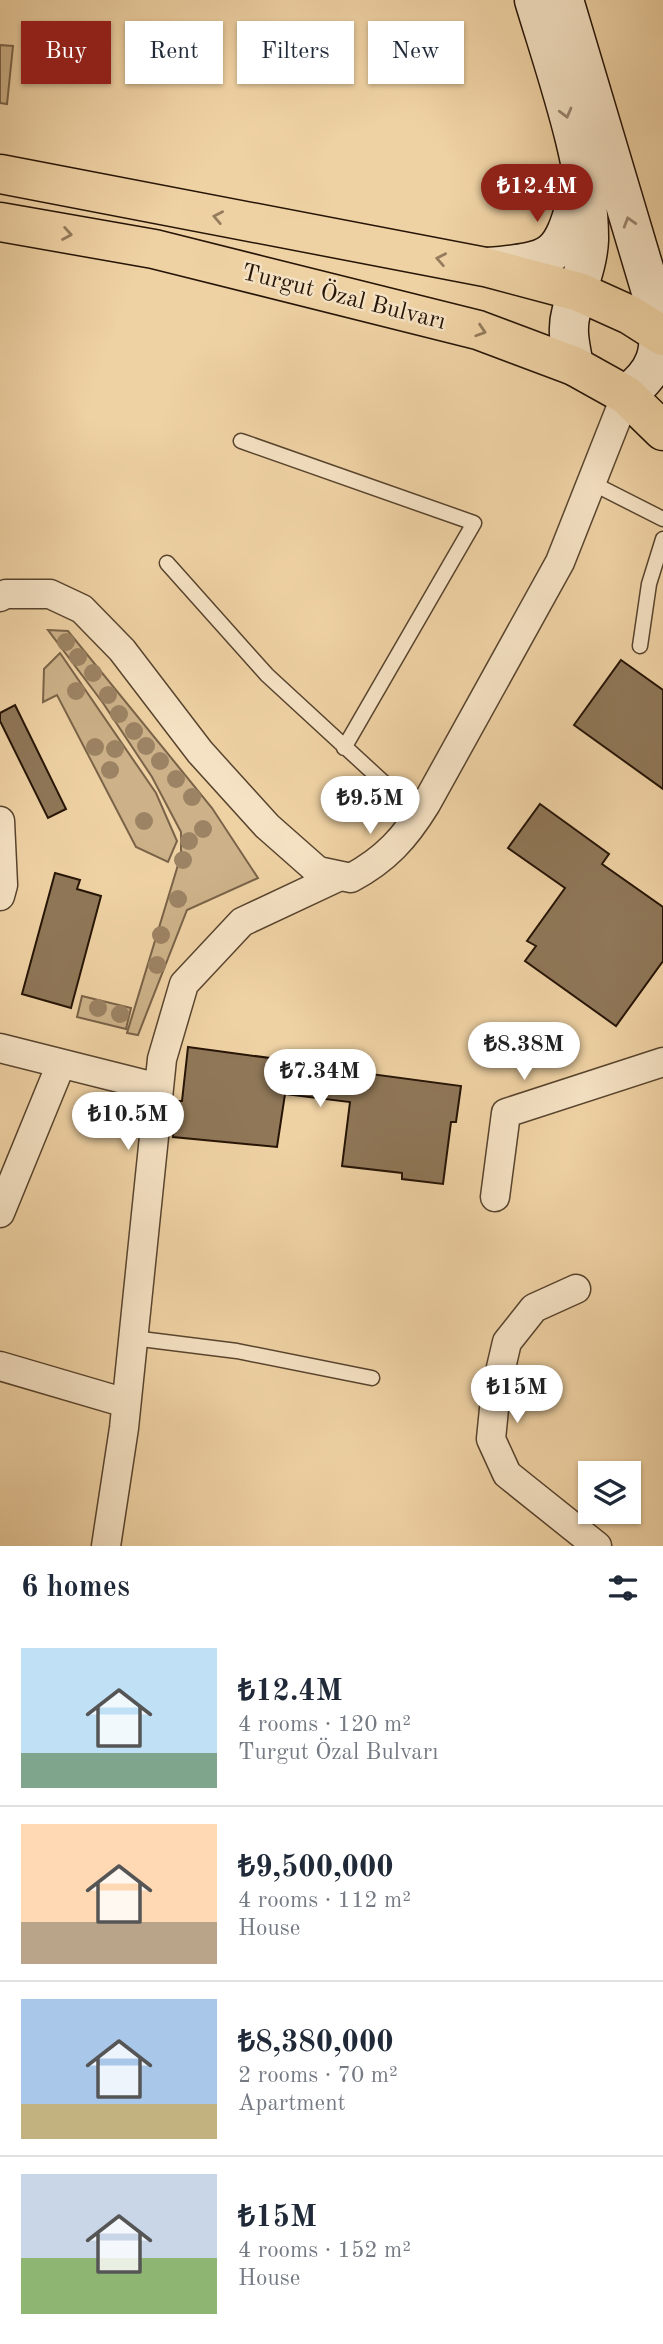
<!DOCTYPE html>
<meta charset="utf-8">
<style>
body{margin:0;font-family:"Old Standard TT",serif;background:#f6f6f7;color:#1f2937;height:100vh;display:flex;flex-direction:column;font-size:26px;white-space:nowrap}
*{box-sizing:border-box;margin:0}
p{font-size:23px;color:#747a83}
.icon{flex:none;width:38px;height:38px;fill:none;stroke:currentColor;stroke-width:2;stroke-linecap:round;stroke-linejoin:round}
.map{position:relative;height:1546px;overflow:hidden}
.panel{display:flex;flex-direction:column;background:#fff;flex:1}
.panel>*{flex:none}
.top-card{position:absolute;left:21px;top:21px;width:621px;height:63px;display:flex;gap:14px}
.fabs{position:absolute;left:578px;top:1461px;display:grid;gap:14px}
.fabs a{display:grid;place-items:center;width:63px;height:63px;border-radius:0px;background:#fff;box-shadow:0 2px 5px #0004;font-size:35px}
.price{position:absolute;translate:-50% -60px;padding:0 16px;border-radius:24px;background:#fff;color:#222;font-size:23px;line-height:46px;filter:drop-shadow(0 2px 4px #0008)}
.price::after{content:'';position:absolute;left:50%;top:42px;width:21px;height:16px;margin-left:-10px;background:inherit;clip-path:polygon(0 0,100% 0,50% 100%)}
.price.on{background:#8f2418;color:#fff}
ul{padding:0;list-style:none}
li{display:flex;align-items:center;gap:21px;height:175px;padding:0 21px}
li+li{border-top:2px solid #e0e1e3}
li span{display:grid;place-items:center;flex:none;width:196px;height:140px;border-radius:0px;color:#555}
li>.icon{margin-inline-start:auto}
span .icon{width:84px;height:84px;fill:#fffc;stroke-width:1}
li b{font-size:30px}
h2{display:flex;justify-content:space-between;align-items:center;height:84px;padding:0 21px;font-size:30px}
.tag{padding:0 24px;border-radius:0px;background:#fff;box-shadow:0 2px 5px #0004;font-size:24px;line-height:63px}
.tag.on{background:#8f2418;color:#fff}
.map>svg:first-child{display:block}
.green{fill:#cdb289;stroke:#7a6348;stroke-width:2}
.building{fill:#8f7758;stroke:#261406;stroke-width:2}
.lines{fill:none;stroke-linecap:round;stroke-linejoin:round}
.lane-casing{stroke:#58442e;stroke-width:17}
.street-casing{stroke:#58442e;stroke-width:31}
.secondary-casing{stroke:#261406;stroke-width:41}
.highway-casing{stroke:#261406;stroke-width:41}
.lane{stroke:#f5e2c4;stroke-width:14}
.street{stroke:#f5e2c4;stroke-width:28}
.secondary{stroke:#f5e2c4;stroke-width:38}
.highway{stroke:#efd2a4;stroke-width:38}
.tree{fill:#9c8363}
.oneway{stroke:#98856e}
.oneway2{stroke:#957c5d}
.labels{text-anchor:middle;stroke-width:5;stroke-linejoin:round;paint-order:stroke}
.street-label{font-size:24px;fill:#261406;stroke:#f5e2c4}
</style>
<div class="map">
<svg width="663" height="1546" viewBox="0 0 663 1546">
<rect width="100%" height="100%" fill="#efd2a4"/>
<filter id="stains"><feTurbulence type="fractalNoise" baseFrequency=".00286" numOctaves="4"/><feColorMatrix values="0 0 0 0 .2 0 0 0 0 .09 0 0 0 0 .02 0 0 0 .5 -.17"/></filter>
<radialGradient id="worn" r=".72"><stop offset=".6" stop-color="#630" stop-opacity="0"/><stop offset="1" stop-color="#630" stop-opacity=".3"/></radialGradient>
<path class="green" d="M0 45 13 46 7 104 0 103Z
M48 630 68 631 212 808 258 878 187 910 138 1035 127 1033 181 855V832L152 777 103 703Z
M60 653 156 793 177 841 168 862 136 847 57 695 43 702 44 669Z
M82 996 131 1008 126 1029 77 1017Z"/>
<path class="building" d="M621 660 663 690V789L574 725Z
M15 705 66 809 48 818 0 721V713Z
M540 804 609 854 602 864 663 907V961L616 1026 525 961 536 946 527 941 565 888 508 848Z
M55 873 80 880 77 889 101 896 71 1008 22 994Z
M188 1047 307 1063V1060L349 1065 348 1071 461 1086 456 1122H451L443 1184 402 1179V1173L342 1166 350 1102 285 1094 277 1147 173 1137 177 1101H182Z"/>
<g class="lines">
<g class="lane-casing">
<path id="lane" d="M241 441 474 523 344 748
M592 483 663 519
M167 563 267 675 419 815
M640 646 649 584 663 539
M133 1338 237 1351 372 1378"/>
</g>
<g class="street-casing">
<path id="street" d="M0 597 6 594H50L82 609 122 650 200 752 267 826 318 871 351 878C386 859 405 838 426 804L560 562 626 395
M0 821 3 885 0 896
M0 1048 159 1088
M495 1197 506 1113 663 1062
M0 1213 61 1064
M576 1289 534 1308 507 1342 496 1389 491 1439 507 1474 597 1546
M0 1366 126 1403
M106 1546 124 1428 162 1059 184 984 242 922 340 876"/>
</g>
<g class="secondary-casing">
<path id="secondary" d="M534 0C555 70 590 168 589 240 588 265 577 289 571 313 566 331 571 348 574 366
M564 0 657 312C662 351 658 371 626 395
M488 267C555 261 561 259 579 192"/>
</g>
<g class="highway-casing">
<path id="highway" d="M0 174 485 267 579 292 630 315 663 336
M0 222 154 249 478 330 574 366 626 395 663 431"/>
</g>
<use href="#lane" class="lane"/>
<use href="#street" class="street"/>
<use href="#secondary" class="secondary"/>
<use href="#highway" class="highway"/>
</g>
<g class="tree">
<circle cx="66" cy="642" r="9"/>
<circle cx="78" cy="657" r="9"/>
<circle cx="93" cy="673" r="9"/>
<circle cx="76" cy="691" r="9"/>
<circle cx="108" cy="695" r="9"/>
<circle cx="119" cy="714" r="9"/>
<circle cx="134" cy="731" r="9"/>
<circle cx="146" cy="746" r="9"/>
<circle cx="95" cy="747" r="9"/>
<circle cx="115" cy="749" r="9"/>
<circle cx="160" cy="761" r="9"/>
<circle cx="110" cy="770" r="9"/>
<circle cx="176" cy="779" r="9"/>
<circle cx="192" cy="797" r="9"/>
<circle cx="144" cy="821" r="9"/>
<circle cx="203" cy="829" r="9"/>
<circle cx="189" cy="841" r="9"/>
<circle cx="183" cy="860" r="9"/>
<circle cx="178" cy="899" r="9"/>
<circle cx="161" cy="935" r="9"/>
<circle cx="157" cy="965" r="9"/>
<circle cx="98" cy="1008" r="9"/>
<circle cx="120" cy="1014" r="9"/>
</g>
<defs><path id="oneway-chevron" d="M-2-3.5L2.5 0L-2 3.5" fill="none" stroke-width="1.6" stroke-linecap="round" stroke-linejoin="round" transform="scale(1.75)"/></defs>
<g class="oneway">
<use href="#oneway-chevron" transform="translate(566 113) rotate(75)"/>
<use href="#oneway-chevron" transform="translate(629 222) rotate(-107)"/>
</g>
<g class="oneway2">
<use href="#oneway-chevron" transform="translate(218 217) rotate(-169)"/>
<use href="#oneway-chevron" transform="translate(67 234) rotate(10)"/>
<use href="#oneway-chevron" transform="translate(441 259) rotate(-169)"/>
<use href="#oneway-chevron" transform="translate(481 331) rotate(18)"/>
</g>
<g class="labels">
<g class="street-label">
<text transform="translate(344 296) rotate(14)" y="8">Turgut Özal Bulvarı</text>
</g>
</g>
<rect width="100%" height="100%" filter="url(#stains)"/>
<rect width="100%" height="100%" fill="url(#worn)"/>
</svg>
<div class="fabs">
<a><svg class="icon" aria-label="layers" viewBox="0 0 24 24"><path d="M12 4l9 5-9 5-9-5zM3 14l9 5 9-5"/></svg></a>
</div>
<b class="price on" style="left:537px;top:224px">₺12.4M</b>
<b class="price" style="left:370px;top:836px">₺9.5M</b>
<b class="price" style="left:524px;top:1082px">₺8.38M</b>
<b class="price" style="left:320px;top:1109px">₺7.34M</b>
<b class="price" style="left:128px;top:1152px">₺10.5M</b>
<b class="price" style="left:517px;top:1425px">₺15M</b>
<div class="top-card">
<a class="tag on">Buy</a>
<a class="tag">Rent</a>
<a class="tag">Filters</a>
<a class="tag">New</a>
</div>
</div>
<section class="panel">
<h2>6 homes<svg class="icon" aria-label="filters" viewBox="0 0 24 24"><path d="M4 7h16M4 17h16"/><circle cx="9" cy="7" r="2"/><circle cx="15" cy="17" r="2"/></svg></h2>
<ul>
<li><span style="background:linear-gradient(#bfe0f5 75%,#7fa58c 0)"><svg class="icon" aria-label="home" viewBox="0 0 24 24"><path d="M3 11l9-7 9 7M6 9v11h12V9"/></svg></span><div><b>₺12.4M</b><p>4 rooms · 120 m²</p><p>Turgut Özal Bulvarı</p></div></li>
<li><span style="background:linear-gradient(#ffd9b3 70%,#b9a48a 0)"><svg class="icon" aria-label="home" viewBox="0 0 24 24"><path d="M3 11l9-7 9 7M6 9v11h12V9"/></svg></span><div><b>₺9,500,000</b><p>4 rooms · 112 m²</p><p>House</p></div></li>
<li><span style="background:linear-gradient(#a9c7e8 75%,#c2b280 0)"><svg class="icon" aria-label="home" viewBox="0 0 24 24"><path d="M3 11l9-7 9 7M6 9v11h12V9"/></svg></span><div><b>₺8,380,000</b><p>2 rooms · 70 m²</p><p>Apartment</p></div></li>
<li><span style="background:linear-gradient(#c9d6e8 60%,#8fb573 0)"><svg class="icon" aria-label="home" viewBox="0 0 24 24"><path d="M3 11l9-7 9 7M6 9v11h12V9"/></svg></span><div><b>₺15M</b><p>4 rooms · 152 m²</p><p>House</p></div></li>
</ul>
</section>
